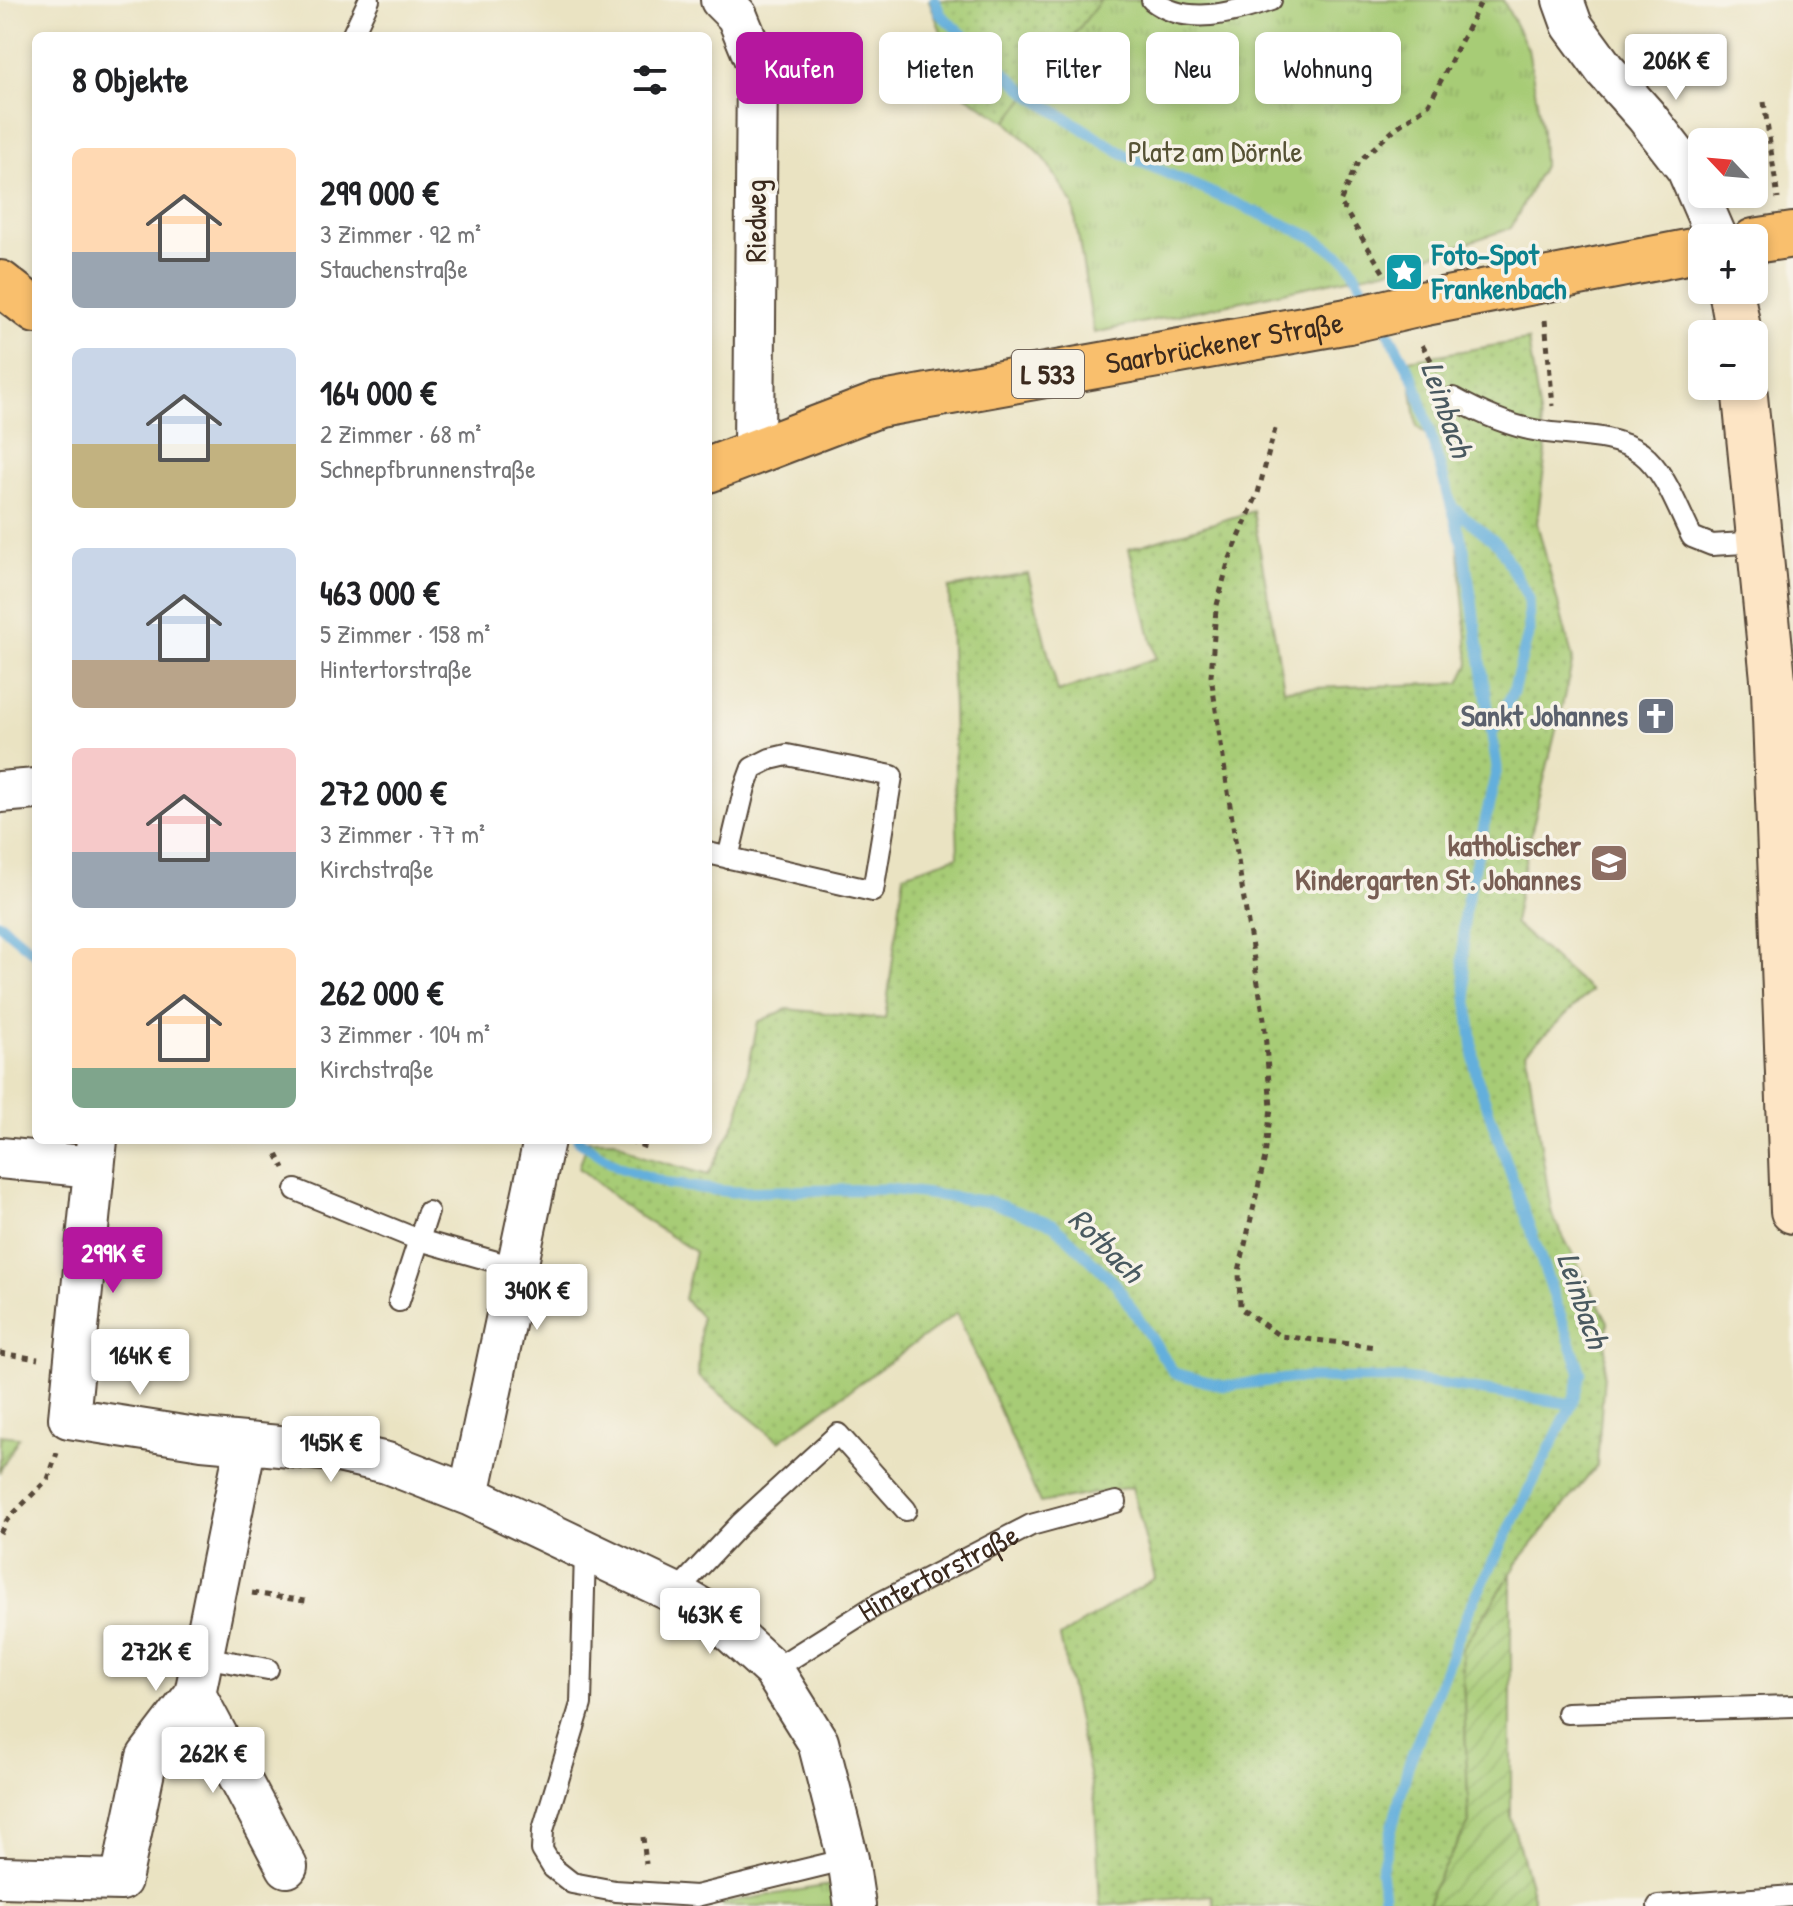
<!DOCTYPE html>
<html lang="de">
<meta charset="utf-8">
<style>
body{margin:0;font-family:"Patrick Hand",sans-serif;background:#f6f6f6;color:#202124;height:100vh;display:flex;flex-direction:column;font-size:30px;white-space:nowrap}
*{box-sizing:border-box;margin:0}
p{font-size:26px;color:#757577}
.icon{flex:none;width:44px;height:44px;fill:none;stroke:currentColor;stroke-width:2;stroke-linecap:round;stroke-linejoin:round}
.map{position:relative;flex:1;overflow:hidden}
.details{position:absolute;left:32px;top:32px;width:680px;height:1112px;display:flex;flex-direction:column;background:#fff;border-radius:12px;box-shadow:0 4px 12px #0003}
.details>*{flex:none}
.top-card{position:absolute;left:736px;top:32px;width:760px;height:72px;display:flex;gap:16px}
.needle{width:52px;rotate:296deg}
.fabs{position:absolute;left:1688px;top:128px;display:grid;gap:16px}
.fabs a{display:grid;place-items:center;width:80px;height:80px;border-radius:12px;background:#fff;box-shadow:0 4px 12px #0003;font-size:40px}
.price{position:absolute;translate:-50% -68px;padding:0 18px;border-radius:8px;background:#fff;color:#222;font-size:26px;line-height:52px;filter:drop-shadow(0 2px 4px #0008)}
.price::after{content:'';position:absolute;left:50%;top:48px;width:24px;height:18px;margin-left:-12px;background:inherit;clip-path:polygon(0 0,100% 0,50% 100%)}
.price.selected{background:#b5179e;color:#fff}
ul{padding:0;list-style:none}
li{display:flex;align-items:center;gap:24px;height:200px;padding:0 40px}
li span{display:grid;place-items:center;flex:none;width:224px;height:160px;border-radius:12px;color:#555}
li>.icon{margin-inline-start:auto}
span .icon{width:96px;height:96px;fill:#fffc;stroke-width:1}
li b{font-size:34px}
h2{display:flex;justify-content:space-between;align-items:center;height:96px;padding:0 40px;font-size:34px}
.chip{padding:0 28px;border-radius:12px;background:#fff;box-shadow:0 4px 12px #0003;font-size:28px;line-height:72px}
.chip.selected{background:#b5179e;color:#fff}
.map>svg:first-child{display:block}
.grass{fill:url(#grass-dots);stroke:#717b4a;stroke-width:2}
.park{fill:url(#park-tufts);stroke:#717b4a;stroke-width:2}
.garden{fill:url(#garden-furrows);stroke:#717b4a;stroke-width:2}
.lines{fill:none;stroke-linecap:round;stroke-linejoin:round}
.stream{stroke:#63afdc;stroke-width:11}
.lane-casing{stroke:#554637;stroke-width:24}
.street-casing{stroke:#554637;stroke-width:44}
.secondary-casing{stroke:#554637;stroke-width:48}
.primary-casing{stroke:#554637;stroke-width:48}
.path{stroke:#554637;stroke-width:5;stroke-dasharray:6 6;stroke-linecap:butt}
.lane{stroke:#fff;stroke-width:20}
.street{stroke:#fff;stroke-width:40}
.secondary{stroke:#fde5c5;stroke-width:44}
.primary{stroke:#f9bf6d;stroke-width:44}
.primary-bridge-casing{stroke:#554637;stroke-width:48;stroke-linecap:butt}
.primary-bridge{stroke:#f9bf6d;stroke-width:44}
.labels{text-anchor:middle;stroke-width:7;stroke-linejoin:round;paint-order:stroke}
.shield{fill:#f7f3e8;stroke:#73665b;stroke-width:2}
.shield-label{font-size:28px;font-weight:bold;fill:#3b2a1e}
.park-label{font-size:30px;fill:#565234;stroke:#f7f3e8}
.street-label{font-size:30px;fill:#3b2a1e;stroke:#f7f3e8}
.culture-label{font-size:30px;font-weight:bold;fill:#0d838f;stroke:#f7f3e8;text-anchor:start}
.worship-label{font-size:30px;font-weight:bold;fill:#5b616d;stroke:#f7f3e8;text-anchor:end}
.education-label{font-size:30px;font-weight:bold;fill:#785e54;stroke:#f7f3e8;text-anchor:end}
.water-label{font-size:32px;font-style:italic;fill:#495960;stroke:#f7f3e8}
</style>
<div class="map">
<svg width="1793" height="1906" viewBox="0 0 1793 1906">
<defs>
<pattern id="grass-dots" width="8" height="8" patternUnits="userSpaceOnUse" patternTransform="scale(2)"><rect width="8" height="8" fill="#a7cc76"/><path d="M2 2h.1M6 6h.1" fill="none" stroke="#91af66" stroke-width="1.8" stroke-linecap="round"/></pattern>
<pattern id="park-tufts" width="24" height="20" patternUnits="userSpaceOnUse" patternTransform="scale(2)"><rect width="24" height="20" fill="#a7cc76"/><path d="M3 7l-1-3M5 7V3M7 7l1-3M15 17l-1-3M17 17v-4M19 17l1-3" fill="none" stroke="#91af66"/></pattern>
<pattern id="garden-furrows" width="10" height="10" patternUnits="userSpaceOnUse" patternTransform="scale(2)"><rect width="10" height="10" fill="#a7cc76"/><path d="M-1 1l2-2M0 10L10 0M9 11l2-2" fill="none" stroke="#91af66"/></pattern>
</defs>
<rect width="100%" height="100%" fill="#f7f3e8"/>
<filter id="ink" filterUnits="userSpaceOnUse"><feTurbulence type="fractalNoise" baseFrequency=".0125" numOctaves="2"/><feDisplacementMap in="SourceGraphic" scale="16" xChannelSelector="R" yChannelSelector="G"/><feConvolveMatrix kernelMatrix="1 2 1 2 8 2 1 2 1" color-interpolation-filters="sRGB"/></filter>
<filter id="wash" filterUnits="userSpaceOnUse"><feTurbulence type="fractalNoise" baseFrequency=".006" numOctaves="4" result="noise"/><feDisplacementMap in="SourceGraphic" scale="32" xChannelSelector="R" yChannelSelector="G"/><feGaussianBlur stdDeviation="1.8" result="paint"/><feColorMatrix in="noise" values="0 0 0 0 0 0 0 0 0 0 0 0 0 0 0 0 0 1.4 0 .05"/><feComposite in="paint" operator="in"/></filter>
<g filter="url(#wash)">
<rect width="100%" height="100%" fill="#eae3c2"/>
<path class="grass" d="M929 0H1101L1007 122 965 95Z
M1528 340 1546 452 1537 523 1573 660 1528 846 1514 923 1591 991 1526 1052 1552 1215 1608 1322 1597 1466 1521 1558 1462 1649 1469 1823 1432 1889 1429 1906H1214L1212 1895 1100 1906 1095 1802 1060 1637 1155 1578 1132 1487 1040 1503 957 1313 779 1441 698 1376 701 1317 684 1299 695 1252 633 1212 579 1168 588 1140H615L641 1156 708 1175 738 1117 758 1022 787 1009 885 1019 904 874 958 856 949 588 1028 574 1058 692 1156 658 1129 549 1253 511 1284 689 1460 683 1469 664 1456 521 1434 441 1417 427 1408 360Z"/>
<path class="park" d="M1101 0H1503L1528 49 1542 130 1543 166 1511 228 1389 269 1094 333 1073 204 1044 158 1007 122Z
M831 1885 835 1906H722V1903Z"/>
<path class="garden" d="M0 1435 19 1437 0 1471Z
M1511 1574V1818L1533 1896V1906H1429L1432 1889 1469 1823 1462 1649Z"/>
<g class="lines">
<path class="stream" d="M935 0 940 14 1031 96 1125 155 1313 237 1347 260 1373 306
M1382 321 1415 381 1464 549 1497 768 1464 915 1463 960 1476 1075 1581 1373 1572 1404 1467 1614 1408 1766 1381 1871 1385 1906
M1451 506 1499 545 1528 597 1529 631 1513 692 1492 734
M0 924 36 954
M578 1140 619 1167 668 1184 732 1192 889 1189 990 1202 1053 1224 1115 1283 1174 1373 1224 1386 1296 1378 1406 1379 1572 1404"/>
</g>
</g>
<g filter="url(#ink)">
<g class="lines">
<g class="lane-casing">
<g id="lane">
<path d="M1152 0C1186 27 1234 13 1271 0"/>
<path d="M352 36 369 0"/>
<path d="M1453 398C1480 413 1508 426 1539 431 1573 437 1612 433 1641 453 1666 472 1678 510 1692 537L1712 545 1759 542"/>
<path d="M708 853 873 891 892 776 787 755 770 759 752 768 745 787 728 858"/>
<path d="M296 1190 419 1240 518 1268"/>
<path d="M399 1301 428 1212"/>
<path d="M585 1551 581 1704 543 1830 542 1850 553 1868 572 1883 615 1891 696 1896 848 1859"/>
<path d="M675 1593 741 1523 838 1434 906 1510"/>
<path d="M203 1657 268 1669"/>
<path id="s1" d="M773 1670 878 1604 1031 1525 1116 1502"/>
<path d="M1567 1713 1793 1706"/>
<path d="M1658 1906 1793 1896"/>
</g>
</g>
<g class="street-casing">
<path id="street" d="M721 0 737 16 757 65 754 451
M1563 0 1572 25 1605 70 1646 116 1687 169 1717 238
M0 792 36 789
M97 1140 69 1418 202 1439 334 1451 387 1463 469 1495 675 1593 712 1615 773 1670 818 1742 848 1859 855 1906
M0 1158 94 1167
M469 1495 544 1140
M195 1694 287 1867
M0 1877 121 1880 147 1757 195 1694 246 1443"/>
</g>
<g class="secondary-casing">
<path id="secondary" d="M1731 290 1739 334
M1744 386 1774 689 1793 1211"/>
</g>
<g class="primary-casing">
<g id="primary">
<path d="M1754 241 1793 235"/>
<path d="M0 283 36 311"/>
<path d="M1421 304 1702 249"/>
<path id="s2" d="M708 470 878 405 1348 321"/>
</g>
</g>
<path class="path" d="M1764 102 1778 199
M1383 272 1340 202 1358 162 1396 128 1429 104 1482 0
M1545 320 1553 406
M1422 345 1439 374
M1275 429 1258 493 1228 563 1216 609 1211 676 1243 894 1264 1019 1271 1108 1265 1157 1239 1271 1240 1308 1280 1336 1377 1347
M629 1140 648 1148
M277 1154 284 1168
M0 1353 38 1359
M0 1533 7 1520 48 1479 57 1453
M252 1593 311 1602
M643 1837 646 1864"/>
<use href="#lane" class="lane"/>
<use href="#street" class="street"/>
<use href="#secondary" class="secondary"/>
<use href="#primary" class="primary"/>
<g class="primary-bridge-casing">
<path id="primary-bridge" d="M1348 321 1421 304"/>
</g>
<use href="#primary-bridge" class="primary-bridge"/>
</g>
</g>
<defs>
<g id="sight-square" transform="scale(2)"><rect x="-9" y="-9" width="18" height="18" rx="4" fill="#0f9aa8" stroke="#f7f3e8"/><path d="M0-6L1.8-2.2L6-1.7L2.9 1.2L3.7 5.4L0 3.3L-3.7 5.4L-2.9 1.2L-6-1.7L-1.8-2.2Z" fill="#fff"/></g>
<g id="church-square" transform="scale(2)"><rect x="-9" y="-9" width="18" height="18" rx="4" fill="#6b7280" stroke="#f7f3e8"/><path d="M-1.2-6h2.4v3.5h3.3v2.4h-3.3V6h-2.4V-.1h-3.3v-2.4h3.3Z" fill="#fff"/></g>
<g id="school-square" transform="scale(2)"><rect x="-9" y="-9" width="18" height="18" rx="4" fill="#8d6e63" stroke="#f7f3e8"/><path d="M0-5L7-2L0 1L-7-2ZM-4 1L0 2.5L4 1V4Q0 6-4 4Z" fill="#fff"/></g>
</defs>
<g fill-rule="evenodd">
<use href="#sight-square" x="1404" y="272"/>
<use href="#church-square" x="1656" y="716"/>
<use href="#school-square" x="1609" y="863"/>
</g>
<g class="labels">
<rect class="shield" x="1012" y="350" width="72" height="48" rx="6"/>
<g class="shield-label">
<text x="1048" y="384">L 533</text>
</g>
<g class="park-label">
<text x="1215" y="162">Platz am Dörnle</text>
</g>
<g class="street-label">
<text transform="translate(756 221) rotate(-90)" y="10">Riedweg</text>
<text dy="10" stroke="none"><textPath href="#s2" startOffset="534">Saarbrückener Straße</textPath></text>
<text dy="10" stroke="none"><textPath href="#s1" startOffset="192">Hintertorstraße</textPath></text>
</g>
<g class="culture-label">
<text x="1432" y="265">Foto-Spot<tspan x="1432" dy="34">Frankenbach</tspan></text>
</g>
<g class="worship-label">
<text x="1628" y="726">Sankt Johannes</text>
</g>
<g class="education-label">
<text x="1581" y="856">katholischer<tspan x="1581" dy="34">Kindergarten St. Johannes</tspan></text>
</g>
<g class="water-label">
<text transform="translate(1447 409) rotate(71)" y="11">Leinbach</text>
<text transform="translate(1106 1245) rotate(45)" y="11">Rotbach</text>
<text transform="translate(1583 1300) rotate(71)" y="11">Leinbach</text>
</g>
</g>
</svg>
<div class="fabs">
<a><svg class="needle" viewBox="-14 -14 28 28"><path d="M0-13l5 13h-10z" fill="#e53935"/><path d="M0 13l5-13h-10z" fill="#757577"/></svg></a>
<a>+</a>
<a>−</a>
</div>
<b class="price" style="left:1676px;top:102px">206K €</b>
<b class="price selected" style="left:113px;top:1295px">299K €</b>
<b class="price" style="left:537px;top:1332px">340K €</b>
<b class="price" style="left:140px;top:1397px">164K €</b>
<b class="price" style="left:331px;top:1484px">145K €</b>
<b class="price" style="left:710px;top:1656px">463K €</b>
<b class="price" style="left:156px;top:1693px">272K €</b>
<b class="price" style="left:213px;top:1795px">262K €</b>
<div class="top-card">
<a class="chip selected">Kaufen</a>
<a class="chip">Mieten</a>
<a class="chip">Filter</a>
<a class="chip">Neu</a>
<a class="chip">Wohnung</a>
</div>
<section class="details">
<h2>8 Objekte<svg class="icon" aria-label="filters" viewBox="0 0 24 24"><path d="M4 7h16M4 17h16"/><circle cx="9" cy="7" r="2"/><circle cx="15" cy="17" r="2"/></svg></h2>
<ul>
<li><span style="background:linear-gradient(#ffd9b3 65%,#9aa5b1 0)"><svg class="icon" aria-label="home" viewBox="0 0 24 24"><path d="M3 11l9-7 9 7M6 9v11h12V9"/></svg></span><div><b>299 000 €</b><p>3 Zimmer · 92 m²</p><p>Stauchenstraße</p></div></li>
<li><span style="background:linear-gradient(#c9d6e8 60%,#c2b280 0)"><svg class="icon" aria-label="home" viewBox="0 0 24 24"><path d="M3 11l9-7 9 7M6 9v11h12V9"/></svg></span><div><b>164 000 €</b><p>2 Zimmer · 68 m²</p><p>Schnepfbrunnenstraße</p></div></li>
<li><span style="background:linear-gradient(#c9d6e8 70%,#b9a48a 0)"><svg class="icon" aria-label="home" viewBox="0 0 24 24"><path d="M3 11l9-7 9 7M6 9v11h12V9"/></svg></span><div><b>463 000 €</b><p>5 Zimmer · 158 m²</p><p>Hintertorstraße</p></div></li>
<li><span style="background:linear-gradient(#f6c9c9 65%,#9aa5b1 0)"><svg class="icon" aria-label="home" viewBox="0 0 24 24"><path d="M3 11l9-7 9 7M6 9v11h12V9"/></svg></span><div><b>272 000 €</b><p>3 Zimmer · 77 m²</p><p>Kirchstraße</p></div></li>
<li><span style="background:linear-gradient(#ffd9b3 75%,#7fa58c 0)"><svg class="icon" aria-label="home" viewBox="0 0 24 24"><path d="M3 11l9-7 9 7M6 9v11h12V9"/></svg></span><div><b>262 000 €</b><p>3 Zimmer · 104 m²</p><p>Kirchstraße</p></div></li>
</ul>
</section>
</div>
